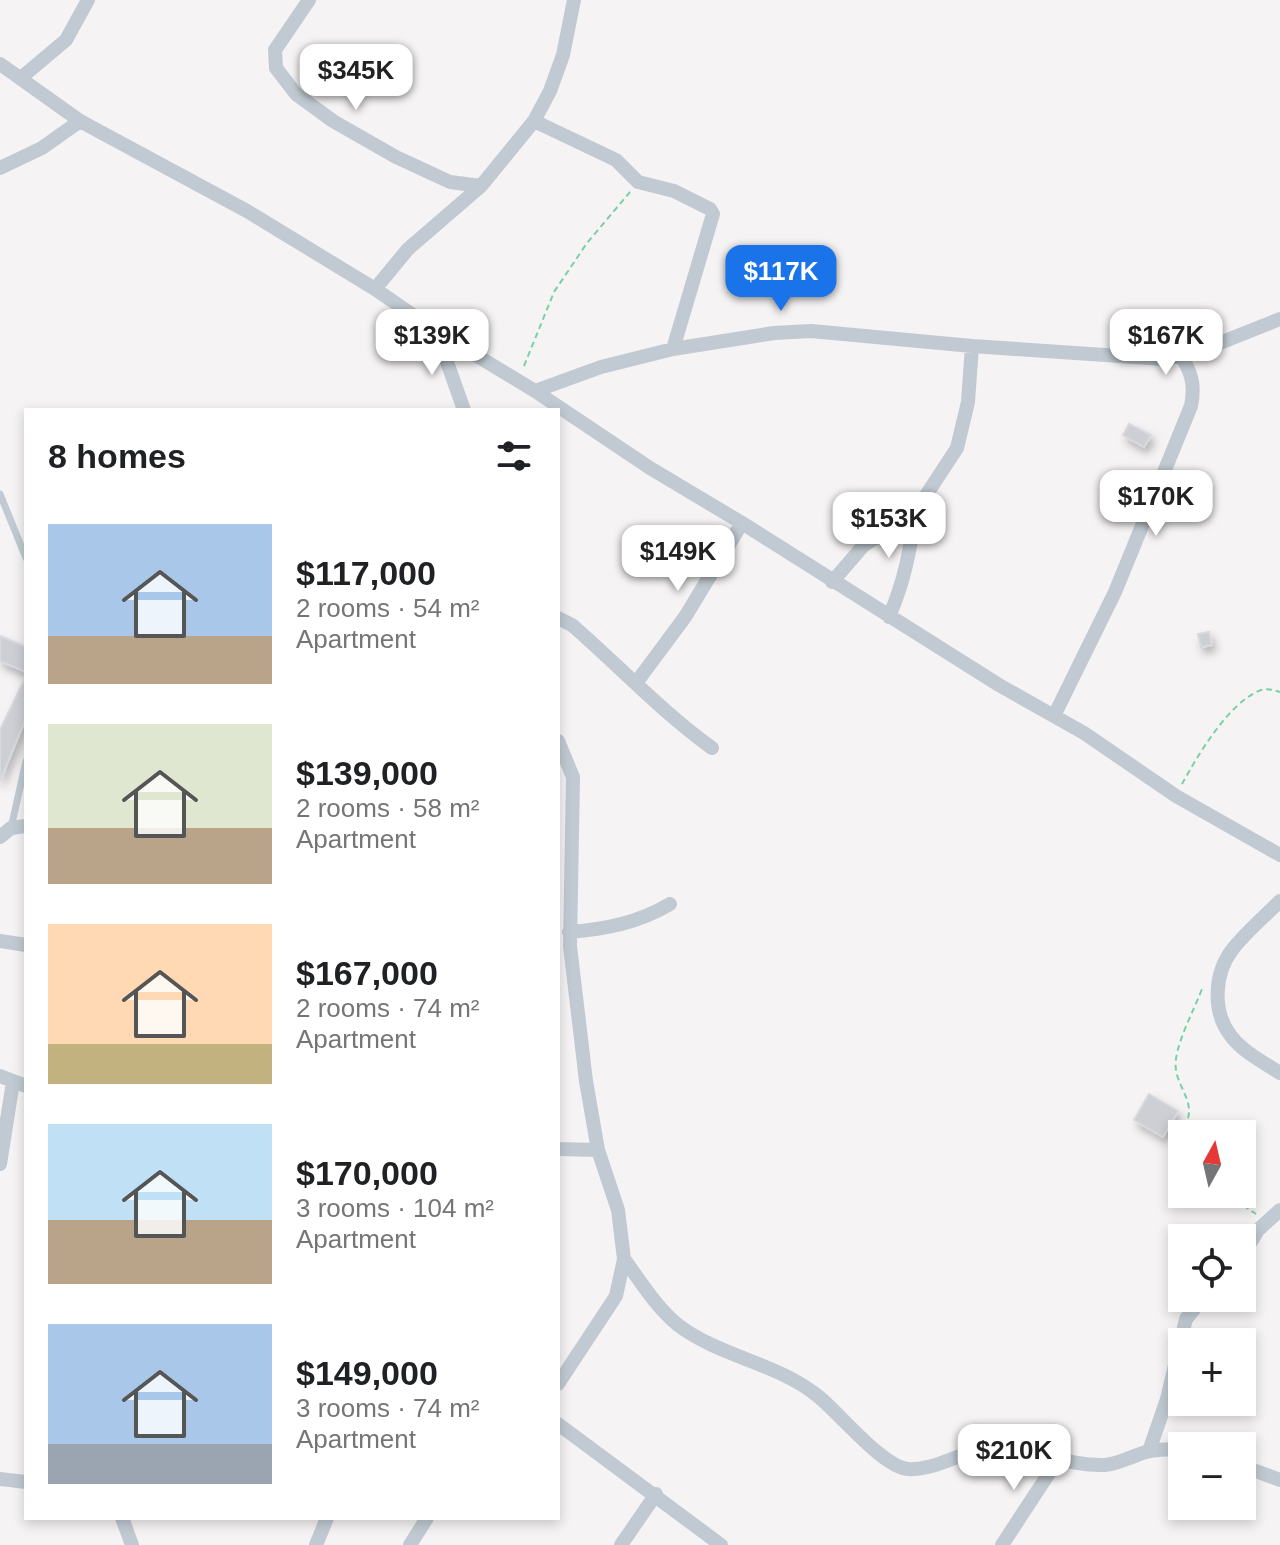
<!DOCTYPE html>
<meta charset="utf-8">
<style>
body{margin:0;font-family:Helvetica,sans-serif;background:#f2f2f2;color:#202124;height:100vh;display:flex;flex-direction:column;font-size:30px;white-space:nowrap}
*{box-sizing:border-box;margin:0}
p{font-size:26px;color:#757577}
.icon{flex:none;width:44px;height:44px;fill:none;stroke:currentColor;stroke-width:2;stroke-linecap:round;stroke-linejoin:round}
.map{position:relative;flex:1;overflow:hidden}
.sheet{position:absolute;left:24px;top:408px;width:536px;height:1112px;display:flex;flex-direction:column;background:#fff;border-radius:0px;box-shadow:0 4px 12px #0003}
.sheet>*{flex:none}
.needle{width:52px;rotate:8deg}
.tools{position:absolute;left:1168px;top:1120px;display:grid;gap:16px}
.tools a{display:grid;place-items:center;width:88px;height:88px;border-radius:0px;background:#fff;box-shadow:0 4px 12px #0003;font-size:40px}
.price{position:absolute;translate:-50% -68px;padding:0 18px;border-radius:16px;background:#fff;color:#222;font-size:26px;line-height:52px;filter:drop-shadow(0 2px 4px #0008)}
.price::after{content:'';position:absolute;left:50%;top:48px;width:24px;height:18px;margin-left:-12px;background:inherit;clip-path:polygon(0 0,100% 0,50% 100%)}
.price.active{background:#1a73e8;color:#fff}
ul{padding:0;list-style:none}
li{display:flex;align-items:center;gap:24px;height:200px;padding:0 24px}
li span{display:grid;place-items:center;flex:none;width:224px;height:160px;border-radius:0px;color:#555}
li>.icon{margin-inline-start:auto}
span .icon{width:96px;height:96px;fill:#fffc;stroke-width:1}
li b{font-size:34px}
h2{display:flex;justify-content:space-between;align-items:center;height:96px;padding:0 24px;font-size:34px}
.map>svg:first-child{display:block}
.building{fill:#cdcfd5;stroke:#d7d9de;stroke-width:2;filter:url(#shadow)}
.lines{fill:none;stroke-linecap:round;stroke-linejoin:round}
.path{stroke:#7ad0a6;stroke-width:2;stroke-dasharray:6 4;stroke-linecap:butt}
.service{stroke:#c1cad2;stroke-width:7}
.minor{stroke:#c1cad2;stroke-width:14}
</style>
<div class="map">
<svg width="1280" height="1545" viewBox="0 0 1280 1545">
<defs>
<filter id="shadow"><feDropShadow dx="3.5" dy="6" stdDeviation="4" flood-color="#0004"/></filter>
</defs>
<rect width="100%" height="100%" fill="#f5f3f3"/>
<path class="building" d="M1129 424 1151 435 1144 447 1123 435Z
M1209 632 1212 645 1201 647 1198 634Z
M0 636 26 647V672L0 661Z
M26 676V718L0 781V730Z
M1149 1094 1178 1111 1163 1137 1134 1120Z"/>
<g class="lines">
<path class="path" d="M524 366 554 292 587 243 630 192
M1182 784C1198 755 1229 702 1261 690 1268 688 1273 690 1280 692
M1182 1165C1169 1147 1183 1135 1188 1118 1193 1101 1178 1086 1176 1070 1172 1049 1196 1007 1203 986
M1227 1194 1256 1214"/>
<path class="service" d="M0 494 26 558
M11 828 26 761"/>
<path class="minor" d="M309 0 275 50 276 68 296 94 333 121 396 157 450 182 481 186
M0 64 80 121 247 211 375 289 436 331 535 391 650 468 742 523 999 685 1084 733 1176 796 1280 855
M22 77 66 40 88 0
M534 121 616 160 638 182 674 191 710 209 713 214 673 349
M0 168 42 148 80 121
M375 289 408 249 481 186 534 121 550 91 563 55 574 0
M436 331 464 410
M535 391 601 367 673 349 774 333 811 331 972 346 1164 359 1197 352 1280 319
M832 582 864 545 903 521 923 500 957 448 968 402 972 346
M889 617C904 582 912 548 914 510
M558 618 572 625C619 666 662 712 712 748
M636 683 685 617 742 523
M1054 716 1115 592 1191 406C1195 386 1192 374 1182 357
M558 741 573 777 570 946 586 1081 598 1150 618 1210 624 1259 616 1296 558 1384
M0 837 11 828 26 826
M1280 901C1266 915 1244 934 1232 950 1214 974 1212 1012 1231 1036 1243 1052 1263 1062 1280 1073
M569 932C606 929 638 923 670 904
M0 941 26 945
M0 1076 26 1086
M558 1149 598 1150
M0 1164 13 1082
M1242 1256 1258 1230 1280 1210
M624 1259C641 1282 656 1307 678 1325 720 1357 778 1363 819 1397 841 1415 883 1467 908 1469 936 1471 963 1450 991 1448 1030 1445 1066 1467 1105 1465 1119 1464 1132 1456 1146 1452 1157 1449 1170 1449 1182 1449
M558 1424 721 1545
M1149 1451 1167 1399 1186 1319 1203 1298
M1242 1466 1280 1480
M0 1479 26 1482
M122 1518 132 1545
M316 1545 327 1518
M410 1545 427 1518
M621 1545 656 1494
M1002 1545 1059 1458"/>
</g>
</svg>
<div class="tools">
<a><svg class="needle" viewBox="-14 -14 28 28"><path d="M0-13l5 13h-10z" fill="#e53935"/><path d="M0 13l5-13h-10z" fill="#757577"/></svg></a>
<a><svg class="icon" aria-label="locate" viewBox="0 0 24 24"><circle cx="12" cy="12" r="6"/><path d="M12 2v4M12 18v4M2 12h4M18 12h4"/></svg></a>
<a>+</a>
<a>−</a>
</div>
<b class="price" style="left:356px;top:112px">$345K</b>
<b class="price active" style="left:781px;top:313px">$117K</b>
<b class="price" style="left:432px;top:377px">$139K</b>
<b class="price" style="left:1166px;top:377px">$167K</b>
<b class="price" style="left:1156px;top:538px">$170K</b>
<b class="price" style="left:889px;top:560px">$153K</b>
<b class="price" style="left:678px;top:593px">$149K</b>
<b class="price" style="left:1014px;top:1492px">$210K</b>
<section class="sheet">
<h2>8 homes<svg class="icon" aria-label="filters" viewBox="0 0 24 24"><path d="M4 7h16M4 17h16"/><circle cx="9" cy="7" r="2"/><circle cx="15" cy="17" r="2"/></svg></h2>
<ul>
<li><span style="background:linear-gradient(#a9c7e8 70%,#b9a48a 0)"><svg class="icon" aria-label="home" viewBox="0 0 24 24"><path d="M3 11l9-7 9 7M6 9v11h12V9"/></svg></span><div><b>$117,000</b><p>2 rooms · 54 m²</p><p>Apartment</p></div></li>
<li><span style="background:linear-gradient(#dfe7d0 65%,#b9a48a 0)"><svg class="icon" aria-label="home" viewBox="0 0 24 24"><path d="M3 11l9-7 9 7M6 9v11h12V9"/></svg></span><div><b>$139,000</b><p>2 rooms · 58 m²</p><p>Apartment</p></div></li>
<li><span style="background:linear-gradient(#ffd9b3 75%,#c2b280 0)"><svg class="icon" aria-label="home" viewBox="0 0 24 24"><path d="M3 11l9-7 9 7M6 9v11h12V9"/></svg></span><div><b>$167,000</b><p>2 rooms · 74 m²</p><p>Apartment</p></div></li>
<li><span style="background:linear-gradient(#bfe0f5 60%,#b9a48a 0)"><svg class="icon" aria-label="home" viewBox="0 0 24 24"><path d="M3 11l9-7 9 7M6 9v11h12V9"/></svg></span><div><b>$170,000</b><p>3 rooms · 104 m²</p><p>Apartment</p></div></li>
<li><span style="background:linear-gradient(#a9c7e8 75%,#9aa5b1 0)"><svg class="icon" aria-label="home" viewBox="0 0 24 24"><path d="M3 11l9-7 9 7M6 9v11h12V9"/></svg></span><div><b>$149,000</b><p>3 rooms · 74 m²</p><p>Apartment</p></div></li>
</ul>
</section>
</div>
